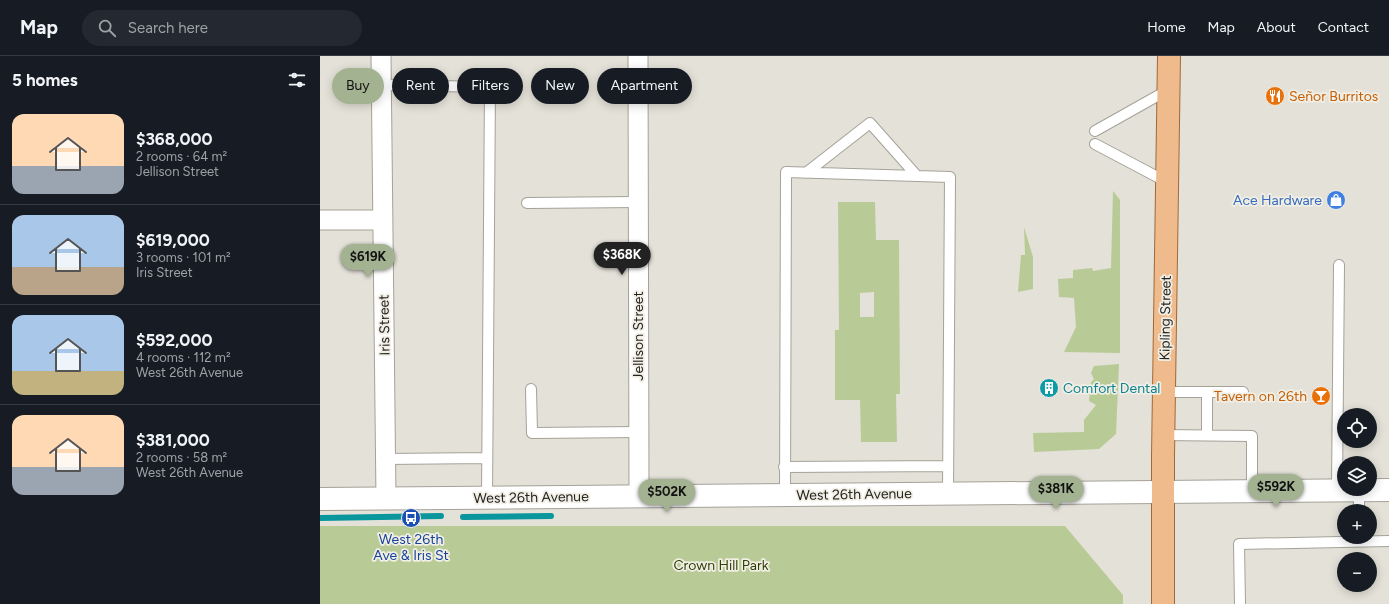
<!DOCTYPE html>
<meta charset="utf-8">
<style>
body{margin:0;font-family:Figtree,sans-serif;background:#242831;color:#f1f3f6;height:100vh;display:flex;flex-direction:column;font-size:15px;white-space:nowrap}
*{box-sizing:border-box;margin:0}
p{font-size:13px;color:#9ea1a6}
.icon{flex:none;width:22px;height:22px;fill:none;stroke:currentColor;stroke-width:2;stroke-linecap:round;stroke-linejoin:round}
.map{position:relative;flex:1;overflow:hidden}
.panel{display:flex;flex-direction:column;background:#171b24;width:320px}
.panel>*{flex:none}
.banner{position:absolute;left:12px;top:12px;width:380px;height:36px;display:flex;gap:8px}
.controls{position:absolute;left:1017px;top:352px;display:grid;gap:8px}
.controls a{display:grid;place-items:center;width:40px;height:40px;border-radius:50%;background:#171b24;box-shadow:0 2px 10px #0003;font-size:20px}
.price{position:absolute;translate:-50% -34px;padding:0 9px;border-radius:14px;background:#a3b291;color:#111;font-size:13px;line-height:26px;filter:drop-shadow(0 1px 2px #0008)}
.price::after{content:'';position:absolute;left:50%;top:24px;width:12px;height:9px;margin-left:-6px;background:inherit;clip-path:polygon(0 0,100% 0,50% 100%)}
.price.selected{background:#222;color:#fff}
ul{padding:0;list-style:none}
li{display:flex;align-items:center;gap:12px;height:100px;padding:0 12px}
li+li{border-top:1px solid #363941}
li span{display:grid;place-items:center;flex:none;width:112px;height:80px;border-radius:12px;color:#555}
li>.icon{margin-inline-start:auto}
span .icon{width:48px;height:48px;fill:#fffc;stroke-width:1}
li b{font-size:17px}
h2{display:flex;justify-content:space-between;align-items:center;height:48px;padding:0 12px;font-size:17px}
.pill{padding:0 14px;border-radius:18px;background:#171b24;box-shadow:0 2px 10px #0003;font-size:14px;line-height:36px}
.pill.selected{background:#a3b291;color:#111}
header{display:flex;align-items:center;gap:24px;box-sizing:border-box;height:56px;padding:0 20px;background:#171b24;border-bottom:1px solid #363941}
header strong{font-size:19px}
nav{display:flex;gap:22px;margin-inline-start:auto;font-size:14px}
.search{width:280px;height:36px;background:#242831;display:flex;align-items:center;gap:10px;box-sizing:border-box;padding:0 14px;border-radius:22px;color:#9ea1a6;font-size:15px}
main{display:flex;flex:1;min-height:0}
.map>svg:first-child{display:block}
.green{fill:#b8cb96;fill-rule:evenodd}
.lines{fill:none;stroke-linecap:round;stroke-linejoin:round}
.stream{stroke:#09969d;stroke-width:6}
.service-casing{stroke:#a4a299;stroke-width:12}
.minor-casing{stroke:#a4a299;stroke-width:21}
.tertiary-casing{stroke:#a4a299;stroke-width:24}
.primary-casing{stroke:#a16935;stroke-width:24}
.service{stroke:#fff;stroke-width:10}
.minor{stroke:#fff;stroke-width:19}
.tertiary{stroke:#fff;stroke-width:22}
.primary{stroke:#efbb8d;stroke-width:22}
.labels{text-anchor:middle;stroke-width:3.5;stroke-linejoin:round;paint-order:stroke}
.food-label{font-size:14px;fill:#c56008;stroke:#f1efe5;text-anchor:start}
.shop-label{font-size:14px;fill:#366cbe;stroke:#f1efe5;text-anchor:end}
.street-label{font-size:14px;fill:#242320;stroke:#f1efe5}
.culture-label{font-size:14px;fill:#0d838f;stroke:#f1efe5;text-anchor:start}
.transit-label{font-size:14px;fill:#164399;stroke:#f1efe5}
.park-label{font-size:14px;fill:#303f06;stroke:#f1efe5}
</style>
<header>
<strong>Map</strong>
<div class="search"><svg class="icon" aria-label="search" viewBox="0 0 24 24"><circle cx="10" cy="10" r="6"/><path d="M15 15l6 6"/></svg>Search here</div>
<nav><a>Home</a><a>Map</a><a>About</a><a>Contact</a></nav>
</header>
<main>
<section class="panel">
<h2>5 homes<svg class="icon" aria-label="filters" viewBox="0 0 24 24"><path d="M4 7h16M4 17h16"/><circle cx="9" cy="7" r="2"/><circle cx="15" cy="17" r="2"/></svg></h2>
<ul>
<li><span style="background:linear-gradient(#ffd9b3 65%,#9aa5b1 0)"><svg class="icon" aria-label="home" viewBox="0 0 24 24"><path d="M3 11l9-7 9 7M6 9v11h12V9"/></svg></span><div><b>$368,000</b><p>2 rooms · 64 m²</p><p>Jellison Street</p></div></li>
<li><span style="background:linear-gradient(#a9c7e8 65%,#b9a48a 0)"><svg class="icon" aria-label="home" viewBox="0 0 24 24"><path d="M3 11l9-7 9 7M6 9v11h12V9"/></svg></span><div><b>$619,000</b><p>3 rooms · 101 m²</p><p>Iris Street</p></div></li>
<li><span style="background:linear-gradient(#a9c7e8 70%,#c2b280 0)"><svg class="icon" aria-label="home" viewBox="0 0 24 24"><path d="M3 11l9-7 9 7M6 9v11h12V9"/></svg></span><div><b>$592,000</b><p>4 rooms · 112 m²</p><p>West 26th Avenue</p></div></li>
<li><span style="background:linear-gradient(#ffd9b3 65%,#9aa5b1 0)"><svg class="icon" aria-label="home" viewBox="0 0 24 24"><path d="M3 11l9-7 9 7M6 9v11h12V9"/></svg></span><div><b>$381,000</b><p>2 rooms · 58 m²</p><p>West 26th Avenue</p></div></li>
</ul>
</section>
<div class="map">
<svg width="1069" height="548" viewBox="0 0 1069 548">
<rect width="100%" height="100%" fill="#e4e1d8"/>
<path class="green" d="M793 135 800 144V297L744 296 756 271 754 242 739 241 738 223 753 222V214L772 212 773 215 791 212Z
M518 146H555L556 184H579L580 338H576L577 386H541L540 344H515V274H519ZM554 236V261H540V237Z
M704 171 713 201V233L698 236 701 199H705Z
M799 308 796 378 779 393 714 396 713 377 764 376V364L776 349 769 345 771 326 774 323 771 317 774 310Z
M0 470H745L803 539V548H0Z"/>
<g class="lines">
<path class="stream" d="M143 461 231 460
M0 462 121 460"/>
<g class="service-casing">
<path id="service" d="M61 29 170 31 167 442
M775 75 848 34
M775 88 847 126
M486 117 550 67 597 120
M207 147 318 146
M211 333 212 377 318 376
M844 336H923
M887 336V379
M843 379 932 380V435
M65 403 167 402
M464 411 628 410
M1017 434 1019 209
M1039 434V455
M465 439 466 116 630 121 628 437
M920 548 919 488 1069 485"/>
</g>
<g class="minor-casing">
<path id="minor" d="M61 0 66 443
M318 0 319 440
M0 164H63"/>
</g>
<g class="tertiary-casing">
<path id="tertiary" d="M0 443 1069 434"/>
</g>
<g class="primary-casing">
<path id="primary" d="M843 548V400L849 0"/>
</g>
<use href="#service" class="service"/>
<use href="#minor" class="minor"/>
<use href="#tertiary" class="tertiary"/>
<use href="#primary" class="primary"/>
</g>
<defs>
<g id="restaurant-disc" transform="scale(1)"><circle r="9.5" fill="#e8710a" stroke="#f1efe5"/><path d="M-5-6h1v4h1v-4h1v4h1v-4h1v5L-1.5 .5V6h-2V.5L-5-1ZM5-6V6H3V1.5H1.5Q1.5-4 5-6Z" fill="#fff"/></g>
<g id="shop-disc" transform="scale(1)"><circle r="9.5" fill="#3f7fe0" stroke="#f1efe5"/><path d="M-5-2.5h2.3a2.7 3.5 0 0 1 5.4 0H5L5.5 6h-11ZM-1.5-2.5h3a1.5 2.3 0 0 0-3 0Z" fill="#fff"/></g>
<g id="building-disc" transform="scale(1)"><circle r="9.5" fill="#0f9aa8" stroke="#f1efe5"/><path d="M-4-6H4V6H1V3H-1V6H-4ZM-2.5-4.3h1.7v1.8h-1.7ZM.8-4.3h1.7v1.8H.8ZM-2.5-1h1.7V.8h-1.7ZM.8-1h1.7V.8H.8Z" fill="#fff"/></g>
<g id="bar-disc" transform="scale(1)"><circle r="9.5" fill="#e8710a" stroke="#f1efe5"/><path d="M-6-5H6L.8 .8V4.5H3.5V6h-7V4.5H-.8V.8Z" fill="#fff"/></g>
<g id="bus-disc" transform="scale(1)"><circle r="9.5" fill="#1a4fb4" stroke="#f1efe5"/><path d="M-5-6H5V4H4V6H2V4H-2V6H-4V4H-5ZM-3.5-4V0h7V-4ZM-3.5 1.2v1.5H-2V1.2ZM2 1.2v1.5H3.5V1.2Z" fill="#fff"/></g>
</defs>
<g fill-rule="evenodd">
<use href="#restaurant-disc" x="955" y="40"/>
<use href="#shop-disc" x="1016" y="144"/>
<use href="#building-disc" x="729" y="332"/>
<use href="#bar-disc" x="1001" y="340"/>
<use href="#bus-disc" x="91" y="462"/>
</g>
<g class="labels">
<g class="food-label">
<text x="969" y="45">Señor Burritos</text>
<text x="987" y="345" text-anchor="end">Tavern on 26th</text>
</g>
<g class="shop-label">
<text x="1002" y="149">Ace Hardware</text>
</g>
<g class="street-label">
<text transform="translate(845 262) rotate(-89)" y="5">Kipling Street</text>
<text transform="translate(64 269) rotate(-91)" y="5">Iris Street</text>
<text transform="translate(318 280) rotate(-90)" y="5">Jellison Street</text>
<text transform="translate(534 438) rotate(-1)" y="5">West 26th Avenue</text>
<text transform="translate(211 441) rotate(-1)" y="5">West 26th Avenue</text>
</g>
<g class="culture-label">
<text x="743" y="337">Comfort Dental</text>
</g>
<g class="transit-label">
<text x="91" y="488">West 26th<tspan x="91" dy="16">Ave &amp; Iris St</tspan></text>
</g>
<g class="park-label">
<text x="401" y="514">Crown Hill Park</text>
</g>
</g>
</svg>
<div class="controls">
<a><svg class="icon" aria-label="locate" viewBox="0 0 24 24"><circle cx="12" cy="12" r="6"/><path d="M12 2v4M12 18v4M2 12h4M18 12h4"/></svg></a>
<a><svg class="icon" aria-label="layers" viewBox="0 0 24 24"><path d="M12 4l9 5-9 5-9-5zM3 14l9 5 9-5"/></svg></a>
<a>+</a>
<a>−</a>
</div>
<b class="price selected" style="left:302px;top:220px">$368K</b>
<b class="price" style="left:48px;top:222px">$619K</b>
<b class="price" style="left:956px;top:452px">$592K</b>
<b class="price" style="left:736px;top:454px">$381K</b>
<b class="price" style="left:347px;top:457px">$502K</b>
<div class="banner">
<a class="pill selected">Buy</a>
<a class="pill">Rent</a>
<a class="pill">Filters</a>
<a class="pill">New</a>
<a class="pill">Apartment</a>
</div>
</div>
</main>
